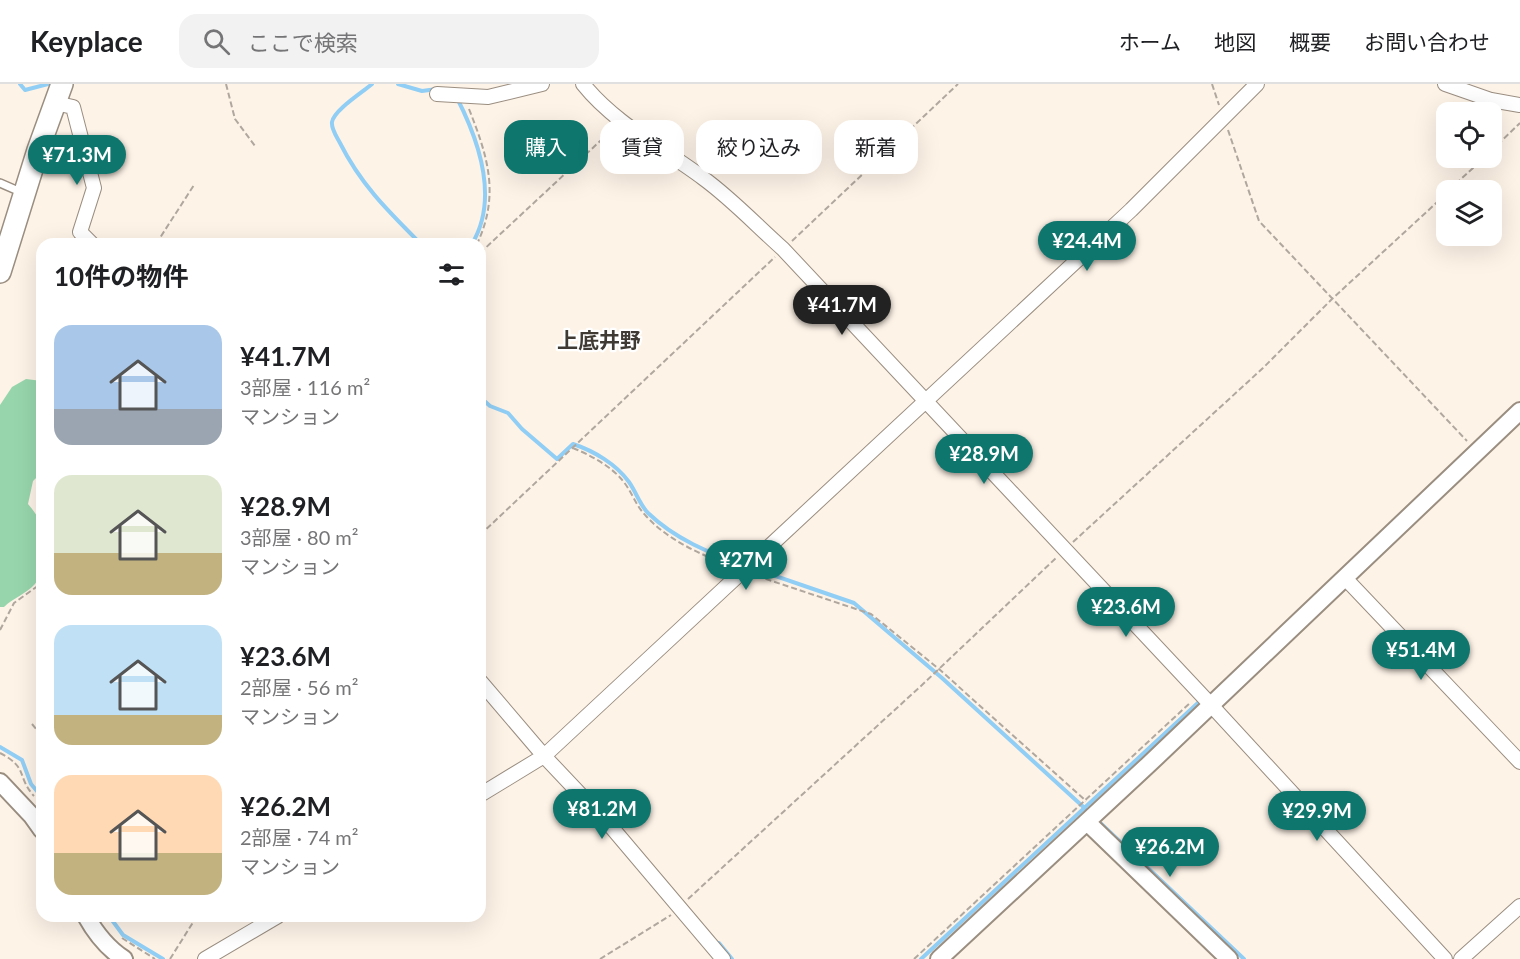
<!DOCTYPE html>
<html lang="ja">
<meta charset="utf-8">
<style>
body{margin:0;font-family:Lato,"Noto Sans JP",sans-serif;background:#f2f2f2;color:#202124;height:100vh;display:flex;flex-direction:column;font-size:22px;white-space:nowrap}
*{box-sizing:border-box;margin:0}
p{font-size:20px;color:#757577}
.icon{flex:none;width:33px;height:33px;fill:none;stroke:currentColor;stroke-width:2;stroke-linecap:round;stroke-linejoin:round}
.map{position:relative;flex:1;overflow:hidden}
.side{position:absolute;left:36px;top:154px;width:450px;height:684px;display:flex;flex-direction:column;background:#fff;border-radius:18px;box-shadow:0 6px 24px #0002}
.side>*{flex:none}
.hud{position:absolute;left:504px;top:36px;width:570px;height:54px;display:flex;gap:12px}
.controls{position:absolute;left:1436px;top:18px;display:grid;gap:12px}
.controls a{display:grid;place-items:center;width:66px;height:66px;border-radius:12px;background:#fff;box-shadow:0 6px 24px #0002;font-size:30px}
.price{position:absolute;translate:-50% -51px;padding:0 14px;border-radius:21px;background:#0f766e;color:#fff;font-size:20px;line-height:39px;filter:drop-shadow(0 2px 3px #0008)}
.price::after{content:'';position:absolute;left:50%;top:36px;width:18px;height:14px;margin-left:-9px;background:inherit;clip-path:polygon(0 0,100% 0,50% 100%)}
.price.active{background:#222;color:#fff}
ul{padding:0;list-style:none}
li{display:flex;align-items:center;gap:18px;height:150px;padding:0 18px}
li span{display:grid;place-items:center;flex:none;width:168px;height:120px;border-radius:18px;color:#555}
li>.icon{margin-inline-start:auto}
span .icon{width:72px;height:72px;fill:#fffc;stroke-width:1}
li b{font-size:26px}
h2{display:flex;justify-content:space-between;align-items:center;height:72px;padding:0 18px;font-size:26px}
.pill{padding:0 21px;border-radius:18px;background:#fff;box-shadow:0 6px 24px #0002;font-size:21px;line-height:54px}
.pill.active{background:#0f766e;color:#fff}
header{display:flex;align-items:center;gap:36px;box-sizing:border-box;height:84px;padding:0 30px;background:#fff;border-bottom:2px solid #e0e0e0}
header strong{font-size:28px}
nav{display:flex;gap:33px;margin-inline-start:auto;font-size:21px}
.search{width:420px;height:54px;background:#f2f2f2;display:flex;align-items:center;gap:15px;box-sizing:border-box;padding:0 21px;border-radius:18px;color:#757577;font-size:22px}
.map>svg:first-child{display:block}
.green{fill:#97d6ad}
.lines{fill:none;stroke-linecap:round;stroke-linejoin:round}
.stream{stroke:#91cef5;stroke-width:4}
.service-casing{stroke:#9a8e81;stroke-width:10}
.minor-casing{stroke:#9a8e81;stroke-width:16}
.tertiary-casing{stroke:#9a8e81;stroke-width:20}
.primary-casing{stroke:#9a8e81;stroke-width:24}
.path{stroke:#b0a79e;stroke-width:2;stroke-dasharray:6 3;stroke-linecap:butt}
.service{stroke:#fff;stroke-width:7}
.minor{stroke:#fff;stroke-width:14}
.tertiary{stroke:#fff;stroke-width:16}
.primary{stroke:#fff;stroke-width:21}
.labels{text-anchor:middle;stroke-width:4.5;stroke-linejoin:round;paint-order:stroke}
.quarter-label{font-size:21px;font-weight:bold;fill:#3f3a34;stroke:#fff}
</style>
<header>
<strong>Keyplace</strong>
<div class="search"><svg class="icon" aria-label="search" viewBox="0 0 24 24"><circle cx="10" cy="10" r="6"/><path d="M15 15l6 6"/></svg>ここで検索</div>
<nav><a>ホーム</a><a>地図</a><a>概要</a><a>お問い合わせ</a></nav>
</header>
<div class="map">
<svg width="1520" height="875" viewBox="0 0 1520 875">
<rect width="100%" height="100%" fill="#fef3e7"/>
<path class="green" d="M26 295 42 297V388L33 397 28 420C33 426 38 432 41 440 46 453 44 490 35 500 26 510 13 514 4 523H0V321L12 303Z"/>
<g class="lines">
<path class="stream" d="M20 0 25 6 48 0
M372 0C363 8 334 26 332 38 331 45 337 53 340 59 361 101 389 128 421 160
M398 0 422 7 437 5
M457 14C479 57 499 115 472 160
M101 159 102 160
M480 313 490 322 508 329 522 345 557 375 573 360C594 367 616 380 629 398 636 408 640 421 648 429 675 455 709 469 744 481
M752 484 854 519 942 594 1090 729
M0 663 22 676 31 700 42 713
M1095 734 1244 875
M109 832 123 851 163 875
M719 859 732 875
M921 875 1200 617"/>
<g class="service-casing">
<path id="service" d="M0 99 23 109"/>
</g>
<g class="minor-casing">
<path id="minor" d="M583 0C615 40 663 64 703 94 732 115 757 142 783 165L1211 621 1445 875
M1445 0 1491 16 1520 21
M437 10 488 13 542 0
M55 19 73 23 94 104 80 148 92 160
M1345 494 1520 678
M480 597 544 672 613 745 723 875
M480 711 544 672 1131 126 1257 0
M205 875 278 832
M1461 875 1520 822"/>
</g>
<g class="tertiary-casing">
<path id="tertiary" d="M0 698 32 732 42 746
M1087 738 1229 875
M86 832C96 850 107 864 124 875
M939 875 1148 681 1520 327"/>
</g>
<g class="primary-casing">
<path id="primary" d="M0 188 38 66 62 0"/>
</g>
<path class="path" d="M226 0 235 35 255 62
M1212 0 1219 21
M469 25C488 73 500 111 477 160
M1228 46 1259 137 1467 357
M1491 67 1520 39
M1449 106 1484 74
M103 155 119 160
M792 157 958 0
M156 160 194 101
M480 169 612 46
M573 364C590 371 611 382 623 397 632 408 636 422 646 432 669 457 699 469 729 482
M480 451 775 173
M1073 458 1263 284 1332 215 1446 110
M757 492 871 530 939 585 1086 717
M0 546 14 519 42 499
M32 640 42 652
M0 669C29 684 16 692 34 712
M688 815 922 601 1056 474
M122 854 155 875
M170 875 197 832
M600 875 671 831
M914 875 1191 618"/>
<use href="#service" class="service"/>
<use href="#minor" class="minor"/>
<use href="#tertiary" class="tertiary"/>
<use href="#primary" class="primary"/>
</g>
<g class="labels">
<g class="quarter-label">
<text x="599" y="264">上底井野</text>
</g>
</g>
</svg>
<div class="controls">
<a><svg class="icon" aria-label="locate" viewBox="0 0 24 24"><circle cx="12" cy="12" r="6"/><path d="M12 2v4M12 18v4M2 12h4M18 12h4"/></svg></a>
<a><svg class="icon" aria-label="layers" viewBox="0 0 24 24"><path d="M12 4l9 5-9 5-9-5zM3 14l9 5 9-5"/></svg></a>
</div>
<b class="price" style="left:77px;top:102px">¥71.3M</b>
<b class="price" style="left:1087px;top:188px">¥24.4M</b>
<b class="price active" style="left:842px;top:252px">¥41.7M</b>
<b class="price" style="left:984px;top:401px">¥28.9M</b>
<b class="price" style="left:746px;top:507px">¥27M</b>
<b class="price" style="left:1126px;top:554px">¥23.6M</b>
<b class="price" style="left:1421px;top:597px">¥51.4M</b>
<b class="price" style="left:602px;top:756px">¥81.2M</b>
<b class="price" style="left:1317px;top:758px">¥29.9M</b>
<b class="price" style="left:1170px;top:794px">¥26.2M</b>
<div class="hud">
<a class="pill active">購入</a>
<a class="pill">賃貸</a>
<a class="pill">絞り込み</a>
<a class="pill">新着</a>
</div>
<section class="side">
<h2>10件の物件<svg class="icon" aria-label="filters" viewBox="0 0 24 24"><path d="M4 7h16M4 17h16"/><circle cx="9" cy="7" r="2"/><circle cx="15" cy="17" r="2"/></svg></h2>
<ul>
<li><span style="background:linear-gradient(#a9c7e8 70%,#9aa5b1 0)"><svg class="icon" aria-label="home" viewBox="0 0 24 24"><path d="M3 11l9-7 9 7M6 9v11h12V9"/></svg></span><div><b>¥41.7M</b><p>3部屋 · 116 m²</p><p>マンション</p></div></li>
<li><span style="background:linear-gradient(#dfe7d0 65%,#c2b280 0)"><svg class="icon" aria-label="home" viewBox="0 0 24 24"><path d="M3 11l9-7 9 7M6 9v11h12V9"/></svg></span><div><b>¥28.9M</b><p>3部屋 · 80 m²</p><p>マンション</p></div></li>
<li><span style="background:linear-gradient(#bfe0f5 75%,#c2b280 0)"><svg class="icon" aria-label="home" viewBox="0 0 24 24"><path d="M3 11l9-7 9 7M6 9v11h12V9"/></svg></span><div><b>¥23.6M</b><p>2部屋 · 56 m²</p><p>マンション</p></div></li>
<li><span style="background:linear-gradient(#ffd9b3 65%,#c2b280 0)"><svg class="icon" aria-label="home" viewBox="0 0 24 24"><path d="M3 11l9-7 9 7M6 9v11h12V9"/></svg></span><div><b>¥26.2M</b><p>2部屋 · 74 m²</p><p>マンション</p></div></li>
</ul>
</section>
</div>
